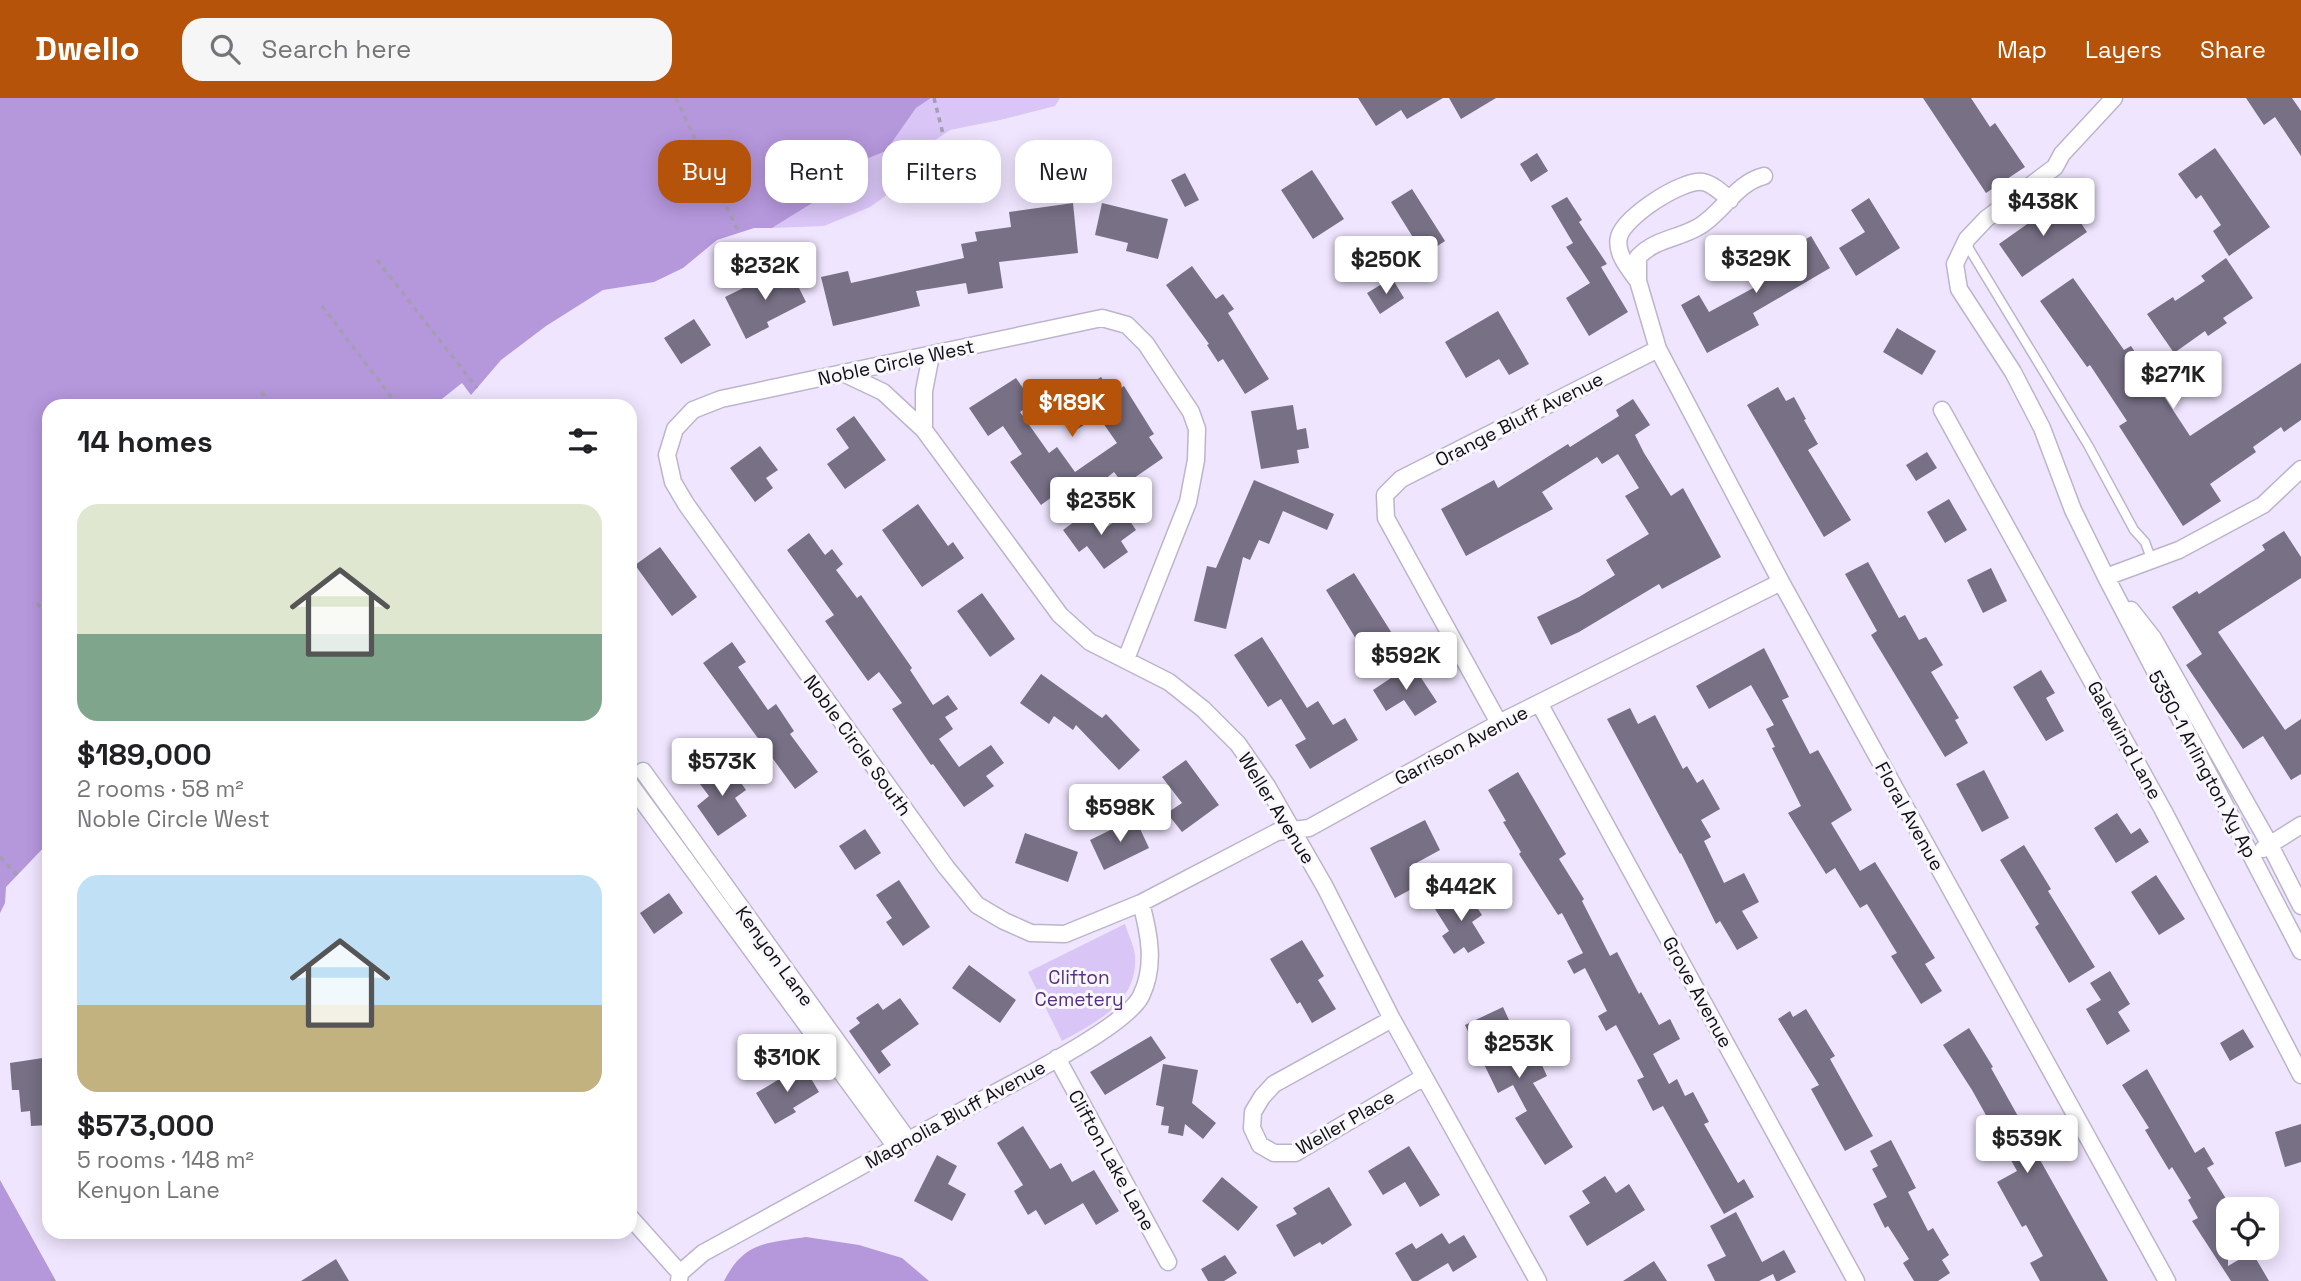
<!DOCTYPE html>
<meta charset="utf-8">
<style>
body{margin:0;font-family:"Space Grotesk",sans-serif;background:#f6f6f6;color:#202124;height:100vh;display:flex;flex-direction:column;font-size:26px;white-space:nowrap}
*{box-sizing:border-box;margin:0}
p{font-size:23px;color:#757577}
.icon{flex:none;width:38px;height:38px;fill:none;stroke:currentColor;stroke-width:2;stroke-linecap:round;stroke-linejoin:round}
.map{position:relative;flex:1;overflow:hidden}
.details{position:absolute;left:42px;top:301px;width:595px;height:840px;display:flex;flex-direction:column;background:#fff;border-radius:21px;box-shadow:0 4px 18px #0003}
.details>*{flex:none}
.banner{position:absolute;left:658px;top:42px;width:665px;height:63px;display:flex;gap:14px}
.fabs{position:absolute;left:2216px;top:1099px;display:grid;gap:14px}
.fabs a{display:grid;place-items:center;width:63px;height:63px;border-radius:14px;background:#fff;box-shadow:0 4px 18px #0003;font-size:35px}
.price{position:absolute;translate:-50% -60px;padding:0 16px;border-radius:7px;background:#fff;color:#222;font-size:23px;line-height:46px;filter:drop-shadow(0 2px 4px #0008)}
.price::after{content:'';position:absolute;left:50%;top:42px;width:21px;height:16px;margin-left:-10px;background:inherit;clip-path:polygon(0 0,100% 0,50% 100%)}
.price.current{background:#b45309;color:#fff}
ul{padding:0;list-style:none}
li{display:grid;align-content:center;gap:14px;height:371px;padding:0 35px}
li span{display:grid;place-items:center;height:217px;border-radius:21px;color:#555}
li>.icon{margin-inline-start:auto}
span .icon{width:126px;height:126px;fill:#fffc;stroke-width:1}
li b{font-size:30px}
h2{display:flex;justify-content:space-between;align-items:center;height:84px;padding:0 35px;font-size:30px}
.tag{padding:0 24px;border-radius:21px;background:#fff;box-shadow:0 4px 18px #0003;font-size:24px;line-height:63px}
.tag.current{background:#b45309;color:#fff}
header{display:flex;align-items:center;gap:42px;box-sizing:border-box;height:98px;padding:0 35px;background:#b45309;color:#fff}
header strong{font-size:33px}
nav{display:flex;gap:38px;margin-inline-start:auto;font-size:24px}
.search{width:490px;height:63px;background:#f6f6f6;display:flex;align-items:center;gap:18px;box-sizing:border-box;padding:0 24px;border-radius:21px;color:#757577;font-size:26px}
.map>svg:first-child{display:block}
.green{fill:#d9c5f6}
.water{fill:#b597dc}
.building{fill:#787085}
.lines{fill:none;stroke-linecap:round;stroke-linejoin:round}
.service-casing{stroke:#bdb4cc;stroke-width:11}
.minor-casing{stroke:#bdb4cc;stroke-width:19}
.path{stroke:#a59db0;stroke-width:3.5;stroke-dasharray:5 5;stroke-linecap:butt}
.service{stroke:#fff;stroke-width:8}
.minor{stroke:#fff;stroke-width:16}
.labels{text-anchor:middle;stroke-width:6;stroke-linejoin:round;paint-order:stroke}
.street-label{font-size:19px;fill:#110d15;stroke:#f8f7fb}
.park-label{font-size:19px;fill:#572e80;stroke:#f8f7fb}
</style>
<header>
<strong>Dwello</strong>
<div class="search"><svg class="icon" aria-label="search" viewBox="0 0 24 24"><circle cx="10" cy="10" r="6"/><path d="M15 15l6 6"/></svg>Search here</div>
<nav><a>Map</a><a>Layers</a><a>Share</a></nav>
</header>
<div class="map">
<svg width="2301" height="1183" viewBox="0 0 2301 1183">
<rect width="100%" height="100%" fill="#efe5fe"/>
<path class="green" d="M931 0H1060L1055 8 1000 22 950 32 924 50 902 86 870 109 824 128 772 130 814 104 854 66 886 53 916 10Z
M1125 826C1128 836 1134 848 1135 858 1138 904 1097 924 1062 943L1028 874Z"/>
<path class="water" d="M0 0H931L916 10 886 53 854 66 814 104 772 130H754L717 142 683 170 654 184 603 192 546 228 501 262 471 297 462 285 433 308H49V744L6 789 5 805 0 815Z
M0 1082 56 1183H0Z
M806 1139 859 1147 902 1160 929 1183H724C744 1144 766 1145 806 1139Z"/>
<path class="building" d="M1358 0H1443L1407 21 1401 12 1376 28Z
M1449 0H1496L1461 21Z
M1923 0H1971L1990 29 1995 25 2025 69 1986 95Z
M2246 0H2292L2301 13V58L2275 19 2264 27Z
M2215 50 2270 129 2229 158 2213 133 2221 127 2201 97 2196 101 2178 76Z
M1537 55 1548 73 1531 84 1520 66Z
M1312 72 1344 121 1313 141 1281 92Z
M1185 75 1199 102 1185 109 1171 82Z
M1412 91 1445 143 1424 157 1391 104Z
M1567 99 1582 122 1579 124 1607 166 1601 169 1628 214 1589 238 1566 200 1590 185 1566 149 1573 145 1551 108Z
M1869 100 1900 150 1856 178 1839 150 1865 134 1851 112Z
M2064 100 2087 134 2022 179 1999 146Z
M1073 105 1078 155 999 164 1003 190 968 196 966 185 916 193 920 208 833 228 821 179 848 173 851 185 964 160 961 146 977 143 975 134 1011 129 1009 114Z
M1102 105 1168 121 1158 161 1126 153 1128 145 1095 137Z
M1811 138 1830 170 1753 215 1759 227 1707 255 1681 207 1699 197 1709 214 1757 188 1750 175Z
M2226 160 2253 200 2223 220 2227 225 2208 238 2205 233 2174 255 2147 216 2173 199 2175 203 2205 183 2201 178Z
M1192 168 1216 201 1223 196 1234 211 1228 215 1269 281 1245 296 1223 261 1218 264 1207 247 1209 246 1166 187Z
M784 170 788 178 792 176 806 204 767 224 769 229 746 241 725 199Z
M1392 180 1404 200 1380 216 1367 195Z
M2073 180 2124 252 2131 248 2190 338 2301 265V322L2284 334 2281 329 2253 349 2256 354 2210 386 2221 403 2183 428 2119 328 2127 323 2090 267 2087 269 2040 203Z
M1498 213 1529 266 1509 277 1499 261 1466 280 1445 244Z
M694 221 711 247 681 266 664 240Z
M1897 230 1936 253 1922 277 1883 254Z
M1101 279 1112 296 1124 288 1154 336 1149 339 1163 360 1124 387 1114 374 1074 406 1063 391 1041 407 1010 364 1022 356 1003 328 988 338 969 310 1016 280 1025 293 1032 288 1040 300 1020 314 1049 355 1057 349 1075 374 1117 345 1098 318 1076 332 1060 306Z
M1778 289 1786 303 1794 299 1806 321 1804 322 1818 346 1808 352 1851 422 1824 439 1747 307Z
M1633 301 1650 327 1635 337 1644 355 1671 398 1683 390 1721 459 1662 491 1659 486 1579 534 1551 547 1537 519 1579 499 1615 477 1606 462 1649 436 1625 398 1639 390 1618 356 1602 366 1597 359 1542 394 1553 411 1466 458 1441 411 1494 382 1498 390 1568 346 1570 349 1619 318 1616 312Z
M1293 307 1297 332 1306 330 1309 350 1297 352 1299 365 1261 371 1251 313Z
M854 318 886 362 845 391 827 366 849 350 836 331Z
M760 348 778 372 766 380 773 390 755 404 730 370Z
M1927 354 1937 370 1916 383 1906 367Z
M1254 382 1334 416 1327 432 1283 413 1269 446 1259 442 1250 462 1243 459 1226 531 1194 523 1207 468 1216 470Z
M1949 401 1967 432 1945 445 1927 414Z
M918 406 948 448 953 444 964 460 922 489 882 432Z
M1090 412 1104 431 1125 416 1136 432 1121 443 1128 454 1104 471 1087 448 1079 454 1063 432Z
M2284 433 2301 459V480L2218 534 2285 632 2301 621V676L2291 682 2263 638 2243 651 2186 567 2202 556 2172 509 2197 493 2199 496 2265 452 2262 447Z
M809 435 825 457 832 451 843 466 836 472 857 500 861 497 912 570 910 572 933 607 948 597 958 611 945 619 953 631 939 641 959 669 991 647 1004 665 986 678 994 688 964 709 933 666 931 667 892 611 902 605 879 574 868 583 825 523 834 517 787 452Z
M660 449 697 499 672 518 635 467Z
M1868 464 1899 520 1905 517 1919 542 1926 539 1943 567 1931 574 1959 620 1955 622 1968 645 1945 659 1871 537 1877 533 1845 476Z
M1991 470 2007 503 1983 515 1967 482Z
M1354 475 1393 537 1364 554 1326 492Z
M982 495 1015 541 990 559 957 513Z
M1262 539 1307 610 1318 603 1333 627 1345 620 1358 642 1310 671 1295 647 1306 641 1281 601 1268 609 1234 557Z
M732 544 746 564 738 569 768 612 776 606 794 633 790 636 818 674 795 691 703 565Z
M1764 550 1789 599 1782 602 1810 656 1818 652 1852 712 1831 725 1860 773 1875 764 1935 860 1925 866 1942 893 1921 906 1891 858 1897 855 1867 806 1860 810 1835 770 1826 776 1788 715 1801 708 1772 650 1775 649 1766 631 1774 627 1751 587 1709 611 1696 588Z
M1412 566 1437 604 1415 618 1404 602 1386 613 1373 592Z
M2041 572 2055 595 2046 600 2064 633 2046 643 2013 589Z
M1041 576 1102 620 1106 616 1140 652 1119 672 1076 627 1073 632 1054 618 1049 626 1020 605Z
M1630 610 1638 626 1655 617 1683 671 1687 668 1697 685 1703 681 1720 711 1701 722 1711 739 1704 743 1724 785 1744 775 1759 804 1742 813 1758 840 1737 852 1720 823 1716 826 1681 755 1680 756 1668 734 1607 621Z
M725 662 746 692 735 700 747 718 718 738 697 708 709 698 697 682Z
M1186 662 1219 707 1182 734 1167 715 1182 705 1162 679Z
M1984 672 2009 720 1982 734 1956 686Z
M1518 674 1566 756 1559 761 1584 801 1582 803 1610 858 1617 854 1639 896 1641 894 1659 927 1670 921 1680 941 1653 956 1669 986 1677 981 1685 998 1693 994 1709 1024 1704 1026 1738 1085 1744 1081 1754 1099 1724 1116 1663 1008 1653 1013 1637 982 1644 979 1616 927 1606 933 1598 918 1607 913 1585 870 1574 876 1567 863 1583 855 1562 815 1558 817 1519 756 1521 754 1503 724 1506 723 1488 692Z
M2117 715 2131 736 2140 730 2149 744 2116 765 2094 730Z
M1135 720 1149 750 1104 772 1090 742Z
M1425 722 1440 752 1409 769 1419 787 1395 800 1370 750Z
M865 731 881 755 855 772 839 748Z
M1025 735 1078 754 1068 784 1015 765Z
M2024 747 2051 791 2048 793 2095 869 2069 885 2035 829 2039 826 2000 762Z
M2156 777 2185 821 2159 837 2131 794Z
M899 782 930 829 903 848 886 824 892 820 876 797Z
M1465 791 1482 817 1472 824 1485 845 1468 855 1464 849 1454 856 1442 838 1449 833 1435 811Z
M669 795 683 815 654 836 640 815Z
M1302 842 1324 878 1318 882 1336 911 1312 925 1300 904 1297 906 1270 861Z
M969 867 1016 902 1000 925 952 890Z
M2110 873 2130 906 2118 914 2130 933 2107 947 2086 911 2101 902 2090 885Z
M900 900 919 926 881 953 891 967 879 976 849 933 860 925 856 920 878 905 883 912Z
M1503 909 1514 933 1520 930 1532 954 1535 952 1547 978 1533 985 1573 1049 1545 1067 1515 1020 1527 1013 1513 987 1498 995 1465 927Z
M1806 911 1835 958 1830 961 1873 1038 1845 1053 1811 991 1819 987 1778 921 1790 913 1793 919Z
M1969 930 1993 969 1991 970 2037 1052 2035 1053 2108 1183H2040L2030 1165 2043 1158 2026 1127 2022 1129 1997 1084 2017 1073 1972 992 1943 947Z
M2243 931 2254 949 2230 963 2220 945Z
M1151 938 1166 960 1105 997 1090 974Z
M49 959V1027L31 1028 30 1013 21 1014 19 992H12L10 965Z
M1163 966 1198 972 1192 1005 1216 1025 1203 1041 1185 1026 1183 1038 1168 1035 1169 1028 1161 1027 1164 1009 1156 1007Z
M803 967 819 994 793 1010 796 1014 775 1026 756 995Z
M2147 971 2195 1055 2204 1049 2214 1066 2207 1070 2228 1104V1168L2252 1154 2269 1183H2231L2192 1123 2198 1120 2188 1102 2191 1100 2172 1069 2169 1072 2145 1032 2149 1030 2122 987Z
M2301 1026V1064L2285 1069 2275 1034Z
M1023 1028 1050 1071 1061 1065 1072 1084 1094 1072 1119 1113 1096 1127 1083 1105 1045 1127 1036 1112 1028 1117 1014 1093 1023 1087 997 1045Z
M1891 1042 1916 1090 1908 1094 1928 1133 1933 1130 1949 1157 1942 1162 1950 1175 1938 1183H1914L1903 1165 1909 1161 1888 1128 1885 1130 1873 1106 1887 1099 1872 1071 1878 1068 1870 1053Z
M1409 1048 1440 1097 1420 1109 1405 1084 1383 1097 1368 1073Z
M937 1057 957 1068 948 1086 966 1096 952 1123 914 1103Z
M1605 1078 1616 1095 1629 1086 1645 1112 1587 1148 1569 1118 1590 1105 1582 1093Z
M1222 1079 1258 1109 1238 1133 1202 1103Z
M1329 1089 1352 1127 1322 1147 1320 1144 1294 1159 1276 1127 1297 1116 1293 1110Z
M1736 1114 1762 1164 1784 1152 1796 1174 1779 1183H1776L1773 1176 1759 1183H1715L1707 1167 1726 1158 1710 1128Z
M1442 1135 1449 1146 1464 1137 1477 1159 1453 1174 1448 1165 1418 1183H1412L1395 1155 1412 1145 1416 1151Z
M1225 1157 1237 1175 1224 1183H1208L1201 1171Z
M336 1161 349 1183H301Z
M1654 1163 1667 1183H1623Z"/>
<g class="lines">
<g class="service-casing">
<path id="service" d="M1965 144 2088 347 2134 432 2145 444 2152 463"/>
</g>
<g class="minor-casing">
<path id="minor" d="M2114 0 2062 56 2055 69 1986 121 1967 141 1955 166 1959 191 2013 274 2042 330 2073 412 2106 479 2301 853
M1764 78C1736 85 1724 113 1700 128 1679 141 1656 140 1638 159V183L1658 251 1781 484 2167 1183
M1638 183C1629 171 1615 155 1619 139 1624 119 1682 81 1703 84 1713 86 1722 95 1730 102
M845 276 883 294 924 332 1060 517 1090 544 1169 584 1203 611 1238 646 1267 688 1325 789 1392 921 1538 1183
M1942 312 2163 712 2301 977
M924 332V293L931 257
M2106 479 2179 452 2263 407 2301 371
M2131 512 2153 540 2270 747 2301 808
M1126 561 1188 404 1196 362 1197 331 1191 314 1146 246 1127 227 1102 220 721 301 693 312 675 331 667 357 673 384 686 406 946 769 977 807 1004 823 1031 835 1065 836 1141 805 1277 734 1309 730 1499 625 1781 484
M1539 605 1856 1183
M1499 625 1386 420 1385 397 1401 381 1658 251
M643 673 908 1042
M630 686 896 1049
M2263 751 2301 727
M1392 921 1274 986 1262 999 1253 1014 1252 1030 1260 1047 1274 1055H1295L1424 979
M1057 960 1168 1164
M630 1119 680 1175 679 1183
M680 1175 703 1155C795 1105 886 1054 978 1004 1012 985 1126 929 1141 898 1156 868 1149 835 1141 805"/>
</g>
<path class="path" d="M676 0 739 135
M934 0 943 36
M377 162 477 290
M322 208 398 308
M261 294 272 308
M37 505 49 520
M0 759 17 777
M51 1183 54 1181"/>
<use href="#service" class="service"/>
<use href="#minor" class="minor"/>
</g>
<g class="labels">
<g class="street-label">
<text transform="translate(896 264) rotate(-12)" y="7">Noble Circle West</text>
<text transform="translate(1519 321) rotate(-27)" y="7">Orange Bluff Avenue</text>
<text transform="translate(2125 642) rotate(61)" y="7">Galewind Lane</text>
<text transform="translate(858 647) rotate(54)" y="7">Noble Circle South</text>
<text transform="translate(1461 647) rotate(-28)" y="7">Garrison Avenue</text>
<text transform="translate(2203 666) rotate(62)" y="7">5350-1 Arlington Xy Ap</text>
<text transform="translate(1277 710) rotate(58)" y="7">Weller Avenue</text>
<text transform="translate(1910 718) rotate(61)" y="7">Floral Avenue</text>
<text transform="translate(775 858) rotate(54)" y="7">Kenyon Lane</text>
<text transform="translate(1698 894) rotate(61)" y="7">Grove Avenue</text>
<text transform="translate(955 1016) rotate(-29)" y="7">Magnolia Bluff Avenue</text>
<text transform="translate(1345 1024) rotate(-30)" y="7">Weller Place</text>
<text transform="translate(1112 1062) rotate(61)" y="7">Clifton Lake Lane</text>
</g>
<g class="park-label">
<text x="1079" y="886">Clifton<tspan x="1079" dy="22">Cemetery</tspan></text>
</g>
</g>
</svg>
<div class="fabs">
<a><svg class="icon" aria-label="locate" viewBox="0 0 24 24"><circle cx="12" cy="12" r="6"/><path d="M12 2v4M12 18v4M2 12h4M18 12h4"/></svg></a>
</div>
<b class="price" style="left:2043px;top:140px">$438K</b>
<b class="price" style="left:1756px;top:197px">$329K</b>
<b class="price" style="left:1386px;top:198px">$250K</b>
<b class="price" style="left:765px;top:204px">$232K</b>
<b class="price" style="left:2173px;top:313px">$271K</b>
<b class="price current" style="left:1072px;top:341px">$189K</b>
<b class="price" style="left:1101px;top:439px">$235K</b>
<b class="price" style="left:1406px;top:594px">$592K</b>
<b class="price" style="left:722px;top:700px">$573K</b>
<b class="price" style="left:1120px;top:746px">$598K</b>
<b class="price" style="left:1461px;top:825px">$442K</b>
<b class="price" style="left:1519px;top:982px">$253K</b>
<b class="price" style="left:787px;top:996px">$310K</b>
<b class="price" style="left:2027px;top:1077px">$539K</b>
<div class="banner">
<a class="tag current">Buy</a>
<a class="tag">Rent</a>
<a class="tag">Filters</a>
<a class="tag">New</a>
</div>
<section class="details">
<h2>14 homes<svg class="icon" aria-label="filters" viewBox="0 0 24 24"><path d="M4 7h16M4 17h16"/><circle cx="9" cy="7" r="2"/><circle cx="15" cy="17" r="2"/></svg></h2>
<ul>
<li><span style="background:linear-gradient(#dfe7d0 60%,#7fa58c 0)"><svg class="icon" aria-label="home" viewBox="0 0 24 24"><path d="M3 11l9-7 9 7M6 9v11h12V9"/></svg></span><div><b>$189,000</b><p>2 rooms · 58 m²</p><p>Noble Circle West</p></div></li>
<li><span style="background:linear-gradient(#bfe0f5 60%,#c2b280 0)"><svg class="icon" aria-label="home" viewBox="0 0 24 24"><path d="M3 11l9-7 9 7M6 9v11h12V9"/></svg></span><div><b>$573,000</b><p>5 rooms · 148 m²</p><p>Kenyon Lane</p></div></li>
</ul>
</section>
</div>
